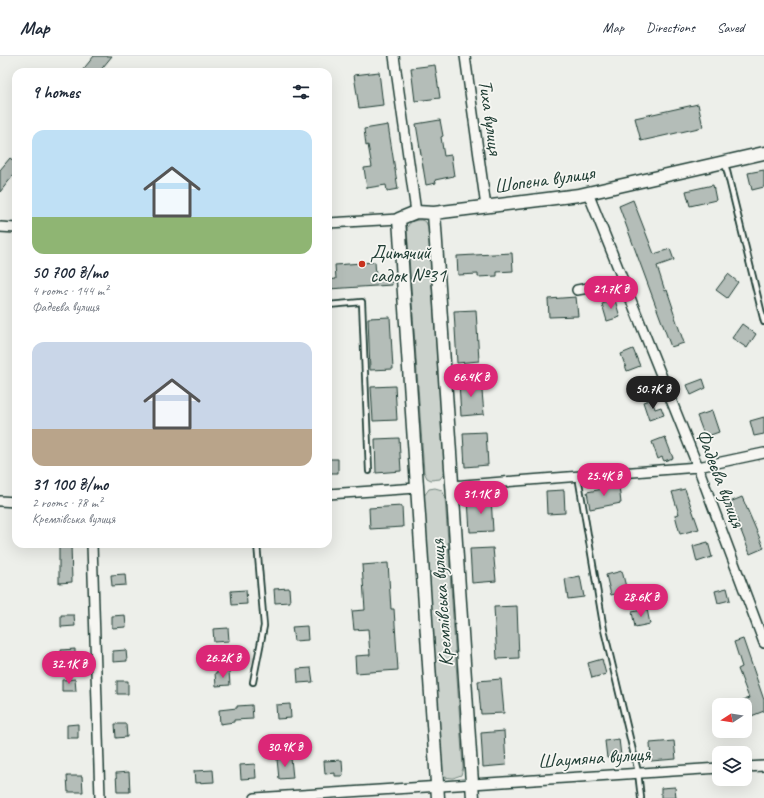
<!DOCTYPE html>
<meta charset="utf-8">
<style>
body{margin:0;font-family:Caveat,sans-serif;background:#f2f2f3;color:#1f2937;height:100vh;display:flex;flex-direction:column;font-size:15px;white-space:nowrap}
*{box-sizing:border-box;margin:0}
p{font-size:13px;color:#747a83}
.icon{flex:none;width:22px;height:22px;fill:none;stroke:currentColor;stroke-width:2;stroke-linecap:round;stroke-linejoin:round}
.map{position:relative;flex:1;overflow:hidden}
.details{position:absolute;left:12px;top:12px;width:320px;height:480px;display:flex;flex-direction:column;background:#fff;border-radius:12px;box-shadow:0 4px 16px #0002}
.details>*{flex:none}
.needle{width:26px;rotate:258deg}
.fabs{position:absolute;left:712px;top:642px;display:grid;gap:8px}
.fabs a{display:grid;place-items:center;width:40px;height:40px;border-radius:8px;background:#fff;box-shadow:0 4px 16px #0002;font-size:20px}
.price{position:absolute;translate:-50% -34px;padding:0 9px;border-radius:14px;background:#db2777;color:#fff;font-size:13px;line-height:26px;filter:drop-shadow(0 1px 2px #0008)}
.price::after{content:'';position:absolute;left:50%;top:24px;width:12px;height:9px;margin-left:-6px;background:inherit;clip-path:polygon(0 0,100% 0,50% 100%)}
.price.current{background:#222;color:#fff}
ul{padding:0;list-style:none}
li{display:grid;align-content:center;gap:8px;height:212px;padding:0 20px}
li span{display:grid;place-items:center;height:124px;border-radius:12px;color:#555}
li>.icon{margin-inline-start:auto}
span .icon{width:72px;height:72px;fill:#fffc;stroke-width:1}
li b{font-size:17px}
h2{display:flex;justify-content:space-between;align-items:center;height:48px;padding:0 20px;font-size:17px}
header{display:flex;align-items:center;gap:24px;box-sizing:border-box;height:56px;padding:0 20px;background:#fff;border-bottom:1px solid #e0e1e3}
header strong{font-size:19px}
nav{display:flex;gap:22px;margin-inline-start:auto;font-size:14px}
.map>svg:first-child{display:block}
.green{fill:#cbd2cc;stroke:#758880}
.building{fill:#b4bdb8;stroke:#1f3d34}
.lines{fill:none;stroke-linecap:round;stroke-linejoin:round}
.lane-casing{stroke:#1f3d34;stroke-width:8}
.street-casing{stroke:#1f3d34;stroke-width:12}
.secondary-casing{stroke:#1f3d34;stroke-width:15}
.lane{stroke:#f6f6f2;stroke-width:4.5}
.street{stroke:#f6f6f2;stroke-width:9}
.secondary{stroke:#f6f6f2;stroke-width:12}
.poi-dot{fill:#c8321e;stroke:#f6f6f2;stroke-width:1.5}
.labels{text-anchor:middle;stroke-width:3.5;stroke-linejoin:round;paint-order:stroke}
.street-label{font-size:20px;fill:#1f3d34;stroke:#f6f6f2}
.poi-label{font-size:20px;fill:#1f3d34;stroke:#f6f6f2;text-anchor:start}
</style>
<header>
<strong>Map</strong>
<nav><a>Map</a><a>Directions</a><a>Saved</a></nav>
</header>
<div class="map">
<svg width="764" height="742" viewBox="0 0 764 742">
<rect width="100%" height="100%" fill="#edefea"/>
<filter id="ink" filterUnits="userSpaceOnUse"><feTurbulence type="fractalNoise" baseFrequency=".025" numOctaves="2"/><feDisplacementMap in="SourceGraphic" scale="8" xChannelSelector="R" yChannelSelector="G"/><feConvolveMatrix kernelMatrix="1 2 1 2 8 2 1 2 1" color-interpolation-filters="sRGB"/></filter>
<g filter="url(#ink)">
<path class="green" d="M421 164 426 166 428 171 445 416 440 423 431 424 427 422 424 416 407 173C408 166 414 164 421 164Z
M435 432 442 434 445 441 463 712 461 719 453 722 443 721 441 715 424 440 429 433Z"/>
<path class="building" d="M94 0H112L99 16H81Z
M435 9 440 42 415 45 411 12Z
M379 16 383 49 359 52 354 19Z
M698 48 703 71 641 85 635 62Z
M440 64 443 80 441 81 444 100 451 99 454 120 435 124 436 127 426 129 416 68Z
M388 69 398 133 387 135 386 129 367 132 364 112 372 111 368 89 366 90 364 73Z
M10 102 16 107V116L0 136V114Z
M764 114V131L752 134 748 117Z
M713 129 716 144 690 150 686 135Z
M633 144 654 198 670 193 674 204 657 210 665 235 667 234 673 252H672L684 287 671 291 619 150Z
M512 197 513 215 497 216V220L478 221V218L458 219 457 200Z
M375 206 376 220 391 219 392 229 328 233V224L336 223 335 209Z
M728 218 738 226 727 242 716 234Z
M576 241 578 260 549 261 548 243Z
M615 244 620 261 607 265 602 248Z
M476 254 479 305 457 307 454 255Z
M390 261 393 313 370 314 368 262Z
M742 268 756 278 747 292 732 282Z
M633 293 640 310 627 315 621 298Z
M703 323 706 332 691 339 687 329Z
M481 324 484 358 461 360 459 326Z
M395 330 397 364 373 365 371 331Z
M652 343 655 353 661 351 664 359 649 364 643 346Z
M712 355 719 376 705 381 697 360Z
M764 361V378L754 380 750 365Z
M486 376 488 409 465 411 463 377Z
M665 381 673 402 664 405 662 401 658 403 652 386Z
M399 382 401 415 376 417 375 383Z
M328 403H338V417H328Z
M619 430 621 447 590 453 587 436Z
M685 433 699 473 680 478 675 459 679 458 672 436Z
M564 434 565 457 547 458 546 435Z
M491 441 493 475 470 476 468 443Z
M742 441 764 492 750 498 730 446Z
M402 450 403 471 370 473 369 452Z
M708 486 712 501 697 506 693 490Z
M59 488H71L72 526 59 527Z
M493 492 496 525 472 527 470 493Z
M388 507 391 553H394L398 614 356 617 355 600 370 599 368 573 354 574 352 555 365 554 362 509Z
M622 515 627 535 611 539 606 519Z
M125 518 126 529 112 530 111 519Z
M580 520 584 541 568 543 565 523Z
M289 532 290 546 275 547 274 533Z
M727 532 730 544 718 547 715 535Z
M246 534 247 548 232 549 231 535Z
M517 550 519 602 497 603 494 551Z
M647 553 650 568 635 571 632 556Z
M61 559H74L75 570 61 571Z
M125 559 126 571 112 572V560Z
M307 570 308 584 294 585 292 571Z
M228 572 229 585 214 586 213 573Z
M743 583 764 644V655L749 661 743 644 749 642 738 613 742 611 734 586Z
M75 593V605L62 606 61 594Z
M126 594 127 605 113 606V595Z
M602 603 606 618 592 622 588 607Z
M311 612 313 626 298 627 297 613Z
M229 615 230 629 216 630 215 617Z
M75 623 76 635H62V624Z
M501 623 504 657 481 658 478 625Z
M117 625H128V638H117Z
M290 648 291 662 277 663 276 649Z
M252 649 253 663 234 664V666L220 668 219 654 237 652V650Z
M78 668V682H67V669Z
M115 668H126L127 681 116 682Z
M504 675 506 709 483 711 481 677Z
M619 683 621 700 607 702 605 685Z
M674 685 676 703 651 705 650 687Z
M291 702 293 722 279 723 277 703Z
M342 704 343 720H335V717L325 718 324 705Z
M255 708 256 722 241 723 240 709Z
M213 714 214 726 195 727 194 715Z
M129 716 130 736H117L116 717Z
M67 720H82L83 736H68Z
M675 731 676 742H661V732Z"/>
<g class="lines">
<g class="lane-casing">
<path id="lane" d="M725 107 764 266
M328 249 362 246 369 415
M578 420 604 574 638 716 641 742
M253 626 264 570 257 488"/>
</g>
<g class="street-casing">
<path id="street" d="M394 0 416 156
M465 0 486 151
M588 137 698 411 764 587
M328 167 399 163
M0 171 16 172
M577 234 623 226
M452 430 698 411 764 397
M328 438 417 432
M0 445 16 446
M92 488 100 742
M745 711 764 710
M255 742 719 712"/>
</g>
<g class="secondary-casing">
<path id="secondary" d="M434 157 473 742
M438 742 399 163 416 156 434 157 579 139 764 97"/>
</g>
<use href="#lane" class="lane"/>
<use href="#street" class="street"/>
<use href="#secondary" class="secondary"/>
</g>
</g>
<circle class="poi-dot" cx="362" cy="208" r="4"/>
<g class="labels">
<g class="street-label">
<text transform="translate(491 61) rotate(82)" y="7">Тиха вулиця</text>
<text transform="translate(544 123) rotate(-8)" y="7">Шопена вулиця</text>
<text transform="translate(721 422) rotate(69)" y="7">Фадеєва вулиця</text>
<text transform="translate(441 547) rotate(-94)" y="7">Кремлівська вулиця</text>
<text transform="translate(594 701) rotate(-4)" y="7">Шаумяна вулиця</text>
</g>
<g class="poi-label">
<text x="370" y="203">Дитячий<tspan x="370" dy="23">садок №31</tspan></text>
</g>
</g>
</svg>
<div class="fabs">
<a><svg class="needle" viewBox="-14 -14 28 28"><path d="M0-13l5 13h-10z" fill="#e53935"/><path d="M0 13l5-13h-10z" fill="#747a83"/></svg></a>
<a><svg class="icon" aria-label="layers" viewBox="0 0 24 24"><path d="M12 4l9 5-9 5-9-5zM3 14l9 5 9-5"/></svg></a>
</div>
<b class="price" style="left:611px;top:254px">21.7K ₴</b>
<b class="price" style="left:471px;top:342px">66.4K ₴</b>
<b class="price current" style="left:653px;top:354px">50.7K ₴</b>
<b class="price" style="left:604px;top:441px">25.4K ₴</b>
<b class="price" style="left:481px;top:459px">31.1K ₴</b>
<b class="price" style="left:641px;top:562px">28.6K ₴</b>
<b class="price" style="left:223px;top:623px">26.2K ₴</b>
<b class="price" style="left:69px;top:629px">32.1K ₴</b>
<b class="price" style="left:285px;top:712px">30.9K ₴</b>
<section class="details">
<h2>9 homes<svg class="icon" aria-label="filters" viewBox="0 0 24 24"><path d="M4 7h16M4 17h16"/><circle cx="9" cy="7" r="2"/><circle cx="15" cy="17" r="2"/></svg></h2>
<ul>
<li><span style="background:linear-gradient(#bfe0f5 70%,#8fb573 0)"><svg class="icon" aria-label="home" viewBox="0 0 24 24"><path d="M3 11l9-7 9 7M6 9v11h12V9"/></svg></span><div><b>50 700 ₴/mo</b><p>4 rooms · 144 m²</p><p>Фадеєва вулиця</p></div></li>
<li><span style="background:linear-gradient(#c9d6e8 70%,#b9a48a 0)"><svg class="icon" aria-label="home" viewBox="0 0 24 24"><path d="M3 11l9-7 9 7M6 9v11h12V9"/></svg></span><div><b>31 100 ₴/mo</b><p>2 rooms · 78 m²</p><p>Кремлівська вулиця</p></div></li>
</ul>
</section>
</div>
